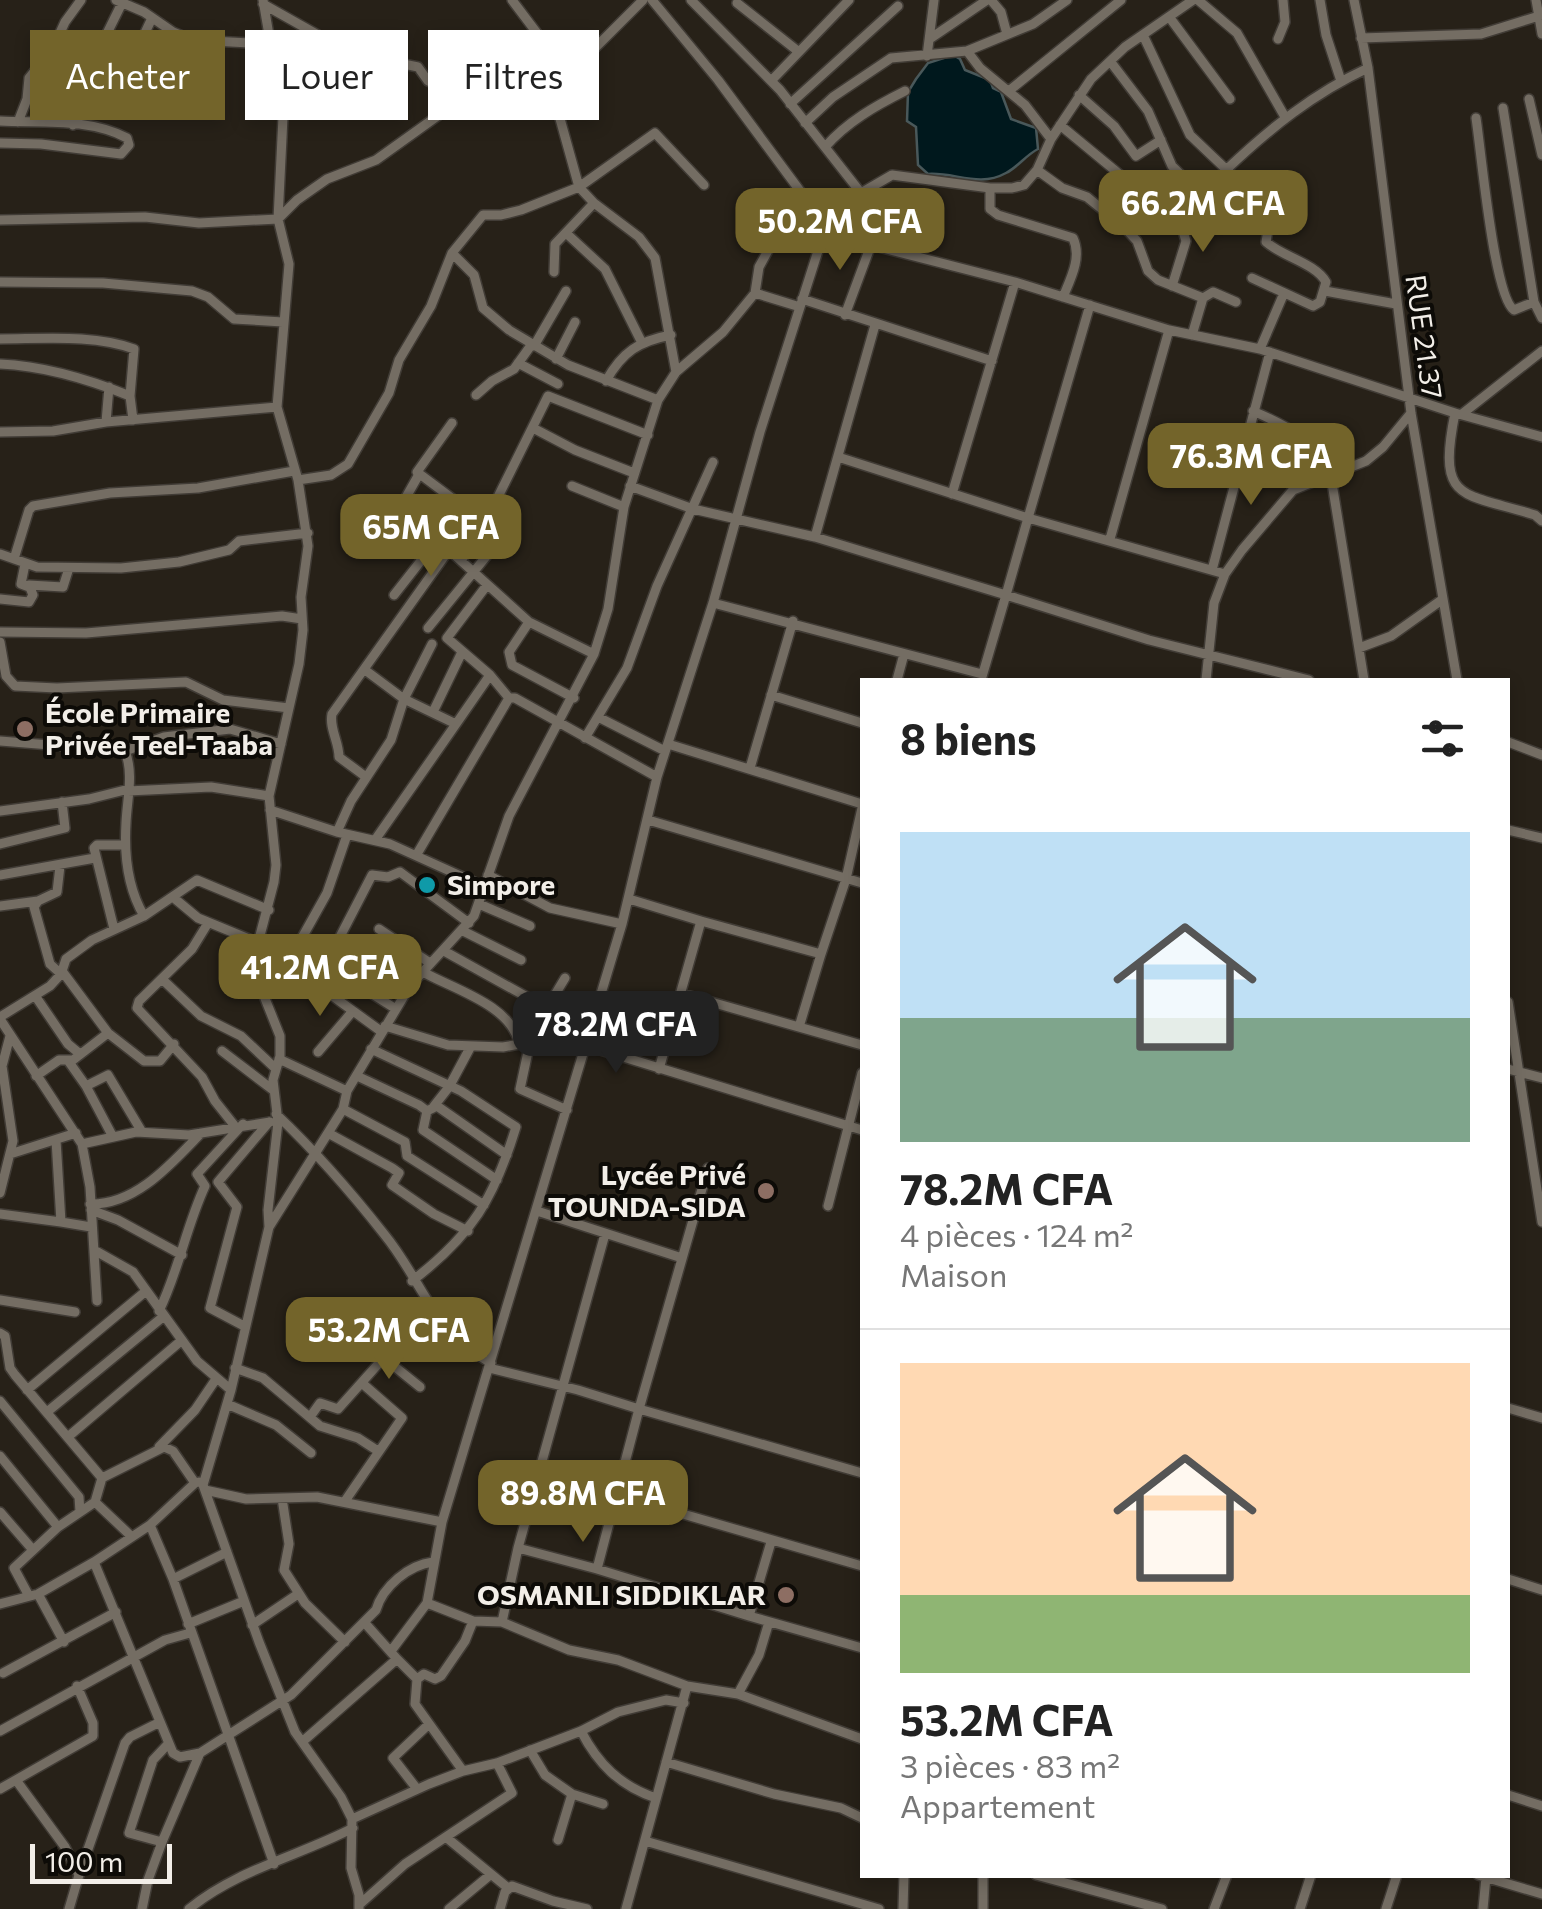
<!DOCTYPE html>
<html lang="fr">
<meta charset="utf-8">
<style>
body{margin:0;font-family:Commissioner,sans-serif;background:#f2f2f2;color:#222;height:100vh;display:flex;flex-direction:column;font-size:38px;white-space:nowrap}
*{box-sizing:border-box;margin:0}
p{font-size:32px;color:#767676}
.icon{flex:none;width:55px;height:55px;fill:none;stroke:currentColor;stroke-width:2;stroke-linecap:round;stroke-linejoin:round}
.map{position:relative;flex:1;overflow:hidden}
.drawer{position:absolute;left:860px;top:678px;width:650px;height:1200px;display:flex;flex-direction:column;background:#fff;border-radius:0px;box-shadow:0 5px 15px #0003}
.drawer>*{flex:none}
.guide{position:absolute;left:30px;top:30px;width:680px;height:90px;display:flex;gap:20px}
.scale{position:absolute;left:30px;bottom:25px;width:142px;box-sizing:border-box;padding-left:10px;border:5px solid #f2eee8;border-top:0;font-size:28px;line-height:35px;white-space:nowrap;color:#f2eee8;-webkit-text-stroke:8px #0d0b07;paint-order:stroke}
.price{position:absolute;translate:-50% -85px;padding:0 22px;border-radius:20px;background:#73642a;color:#fff;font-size:32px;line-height:65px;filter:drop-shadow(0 2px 5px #0008)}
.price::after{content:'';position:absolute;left:50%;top:60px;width:30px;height:22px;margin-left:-15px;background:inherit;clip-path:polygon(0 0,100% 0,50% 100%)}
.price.active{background:#222;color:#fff}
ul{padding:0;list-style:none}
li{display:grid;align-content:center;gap:20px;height:530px;padding:0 40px}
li+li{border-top:2px solid #e0e0e0}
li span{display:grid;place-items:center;height:310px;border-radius:0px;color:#555}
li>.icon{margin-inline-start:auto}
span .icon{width:180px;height:180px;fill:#fffc;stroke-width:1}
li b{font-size:42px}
h2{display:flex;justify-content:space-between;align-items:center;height:120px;padding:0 40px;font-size:42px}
.chip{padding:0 35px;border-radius:0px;background:#fff;box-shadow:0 5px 15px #0003;font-size:35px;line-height:90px}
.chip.active{background:#73642a;color:#fff}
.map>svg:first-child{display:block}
.water{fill:#00181d;stroke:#49585a;stroke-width:2.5}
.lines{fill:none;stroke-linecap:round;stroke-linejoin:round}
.street-casing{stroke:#413c36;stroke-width:12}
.street{stroke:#746d63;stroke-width:9}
.education-dot{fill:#8d6e63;stroke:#0d0b07;stroke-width:4}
.culture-dot{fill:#0f9aa8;stroke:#0d0b07;stroke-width:4}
.labels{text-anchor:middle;stroke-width:8;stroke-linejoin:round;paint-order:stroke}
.street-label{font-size:28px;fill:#f2eee8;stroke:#0d0b07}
.poi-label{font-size:28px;font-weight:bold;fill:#f2eee8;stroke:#0d0b07;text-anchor:start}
</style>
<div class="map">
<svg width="1542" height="1909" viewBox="0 0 1542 1909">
<rect width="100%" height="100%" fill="#272118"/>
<path class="water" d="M953 55 960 59 965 70 990 80 993 88 1001 92 1011 119 1036 128 1038 149C1026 155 1018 167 1006 173 979 188 955 172 928 174L918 165 916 127 907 121 908 92 916 79 928 63Z"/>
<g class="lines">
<g class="street-casing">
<path id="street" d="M116 0 144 12 173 32 192 40 250 43 269 39
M263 0 283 117 278 219 289 264 277 407 298 480 308 546 301 597 303 630 299 664 269 796 276 865 274 882 252 966 280 1036V1056L273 1080 278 1122 268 1210 269 1227
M512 0 546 45 562 81 552 90 579 187 594 203 639 237 655 258 676 372
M652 0 718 80 826 226 871 245 1015 282 1169 330 1260 349 1455 413 1542 437
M691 0 780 90 861 193
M991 0 1001 12 1007 34
M1198 0 1237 33 1285 117
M1320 0 1326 35 1341 81
M1354 0 1368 68 1411 413 1457 680
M1536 0 1542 34
M737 3 799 52
M263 4 350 53 418 67 428 81 464 97 552 90
M1170 18 1230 99
M1143 35 1190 135 1271 212 1266 242C1283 257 1315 263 1326 282L1320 302 1313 306 1252 278
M931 38 987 0
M1361 38 1481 34 1542 15
M1278 39 1285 22 1283 0
M967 51 980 68 1025 105 1051 139 1037 170 1062 188 1087 197 1124 227 1137 241 1148 271 1158 280 1203 298 1213 292 1236 302
M927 56 934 0
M1110 61 1148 111 1172 166 1218 211
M562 81 643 0
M771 81 849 0
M82 85 101 93 117 92 152 18
M1010 90 1121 0
M1079 95 1114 126 1136 156 1161 140
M1529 99 1542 155
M790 104 898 6
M1503 108 1534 302 1542 318
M1476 118C1481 150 1494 297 1514 310L1534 302
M0 121C41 123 90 118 127 138L129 145 121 154 41 144 0 143
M18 122 27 99 29 78 53 48 65 22 81 0
M805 123 833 97 891 58 967 51 1033 24 1067 0
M73 125 78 92 122 3
M1060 125 1181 225 1186 241 1172 286
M1051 139 1091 79 1125 47 1193 0
M825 147C847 122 875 106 905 91
M1226 170C1269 129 1314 93 1368 68
M990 188V209L998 215 1073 238C1082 257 1071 278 1063 297
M0 220 145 217 199 223 278 219 297 200 327 179 376 160 464 97
M566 233 605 269 642 343
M452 253 474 275 483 308 509 330 568 365 658 400
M554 272 555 244 594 203
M0 282 103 283 192 291 208 297 234 319 283 322
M1325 291 1396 304
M755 293 759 267 776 236
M802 299 992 361
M845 315 871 245
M1192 335 1203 298
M0 339C42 339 94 334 134 349L130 396 133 420
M534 346 566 291
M1260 349 1284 293
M556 359 575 322
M518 363 558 384
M0 364C45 366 88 379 130 396
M606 381C622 352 639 341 671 335
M476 395 492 381 514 369 532 344
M1253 411C1287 426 1317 440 1331 477L1364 680
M1455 413C1437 503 1461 492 1535 515L1542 521
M1462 414 1542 351
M106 422 109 387
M452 423 417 472 485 523
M533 428 575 450 634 473
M0 432 53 431 106 422 277 407
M838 457 1028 518 1090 305
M418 476 401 506 449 550
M298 480 331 475 348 464 389 393 399 360 431 306 452 253 483 215H501L521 210 579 187 655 133 704 185
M572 486 624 507
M630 486 693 509 815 537 1006 595 1028 518 1225 574
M952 494 1015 282
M815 537 875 325
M1110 539 1169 330
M0 554 37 567 121 568 179 562 229 550 239 541 308 533
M14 559 29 510 33 506 110 493 198 488 294 471
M461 561 485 523 548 396 648 435
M25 564 21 584 29 587
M1212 570 1270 352
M487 585 447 638 490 675 509 698
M394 595 438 539
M0 599 29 602 33 595 29 585 63 587 69 568
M713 603 982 674
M529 622 509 652 512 665 574 698
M428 628 511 526
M0 632 86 633 282 616 302 619
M0 642 6 676 15 686 57 688 186 682 223 700 289 708
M1359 648 1391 636 1443 599
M897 680 904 654
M981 680 1006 595 1149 640 1309 680
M1206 680 1214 603 1225 574 1242 550 1293 490 1366 461 1383 447 1411 413
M771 695 862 723
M433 712 462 652
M598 717 665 751
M456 724 490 675
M585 738 627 668 657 586 713 462
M0 741 125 751C134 774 127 799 126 823 124 855 127 887 144 916
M1508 742 1542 755
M668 744 862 804
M125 751 164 737 230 729 281 744
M750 768 793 621
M366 777 339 757C339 742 329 728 332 714L449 550 529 622 594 654
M128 791 211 787 269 796
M270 810 337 832 390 844 485 887
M0 811 89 799 129 789
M648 820 862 883
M1508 830 1542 838
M337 832 351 801 391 740 404 699 365 670
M375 840 456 724 404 699 432 644
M0 844 65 828 62 802
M417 854 509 698H515L657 777
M60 866 57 892 38 901 34 907 50 964 61 974
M0 875 95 858
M488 875 550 908 622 924
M174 898 198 918 259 943
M629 899 701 921 659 1069
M479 904 530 926
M0 906 38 901
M701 921 821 954 846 879 862 808
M208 923 192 949 139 1001 137 1008 202 1077 215 1101 234 1125
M114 929 94 848 97 845H125
M379 929 430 963
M463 931 521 960
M259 946 294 952 327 893 347 835
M356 949 410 986
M444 951 547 1008 565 978
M294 968 382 1032
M62 971 108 1033 144 1061H160L174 1044
M423 972C453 989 511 1005 519 1043
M163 980 201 1016 241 1036 276 1069
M350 980 396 1009
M315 985 372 875 388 877 400 872 469 923
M683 994 862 1045
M36 997 68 1044 80 1054
M1508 1002 1542 1222
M0 1017 50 986 61 974 66 959 92 940 144 916 197 880 269 910
M0 1019 82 1144 90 1187 97 1301
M385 1026 448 1045 503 1047 525 1043 529 1047 520 1089 567 1110
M799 1027 821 954
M584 1045 862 1130
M371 1049 461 1091 516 1127C494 1199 472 1235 412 1281
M222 1051 273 1090
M318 1052 352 1012
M279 1059 347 1091
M69 1062 86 1086 108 1075 142 1132
M1508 1069 1542 1078
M36 1076 59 1060H73L108 1033
M357 1076 419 1105 427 1111 423 1130 497 1180
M86 1086 113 1137
M434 1106 449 1087 471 1046
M343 1109 405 1142 407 1156 484 1205
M427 1111 437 1106 507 1155
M276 1114C315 1151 351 1192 384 1234 424 1283 430 1329 491 1363
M328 1133 392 1168 399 1173 392 1185 434 1214 468 1231
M82 1144 136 1132 189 1135 270 1122
M10 1154 76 1133
M708 1168 639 1409 862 1473
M0 1193 13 1141 2 1066 10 1036
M90 1204C136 1205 171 1164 201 1133
M828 1206 862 1073
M91 1210 118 1220 182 1255
M537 1211 682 1258
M0 1214 61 1222 56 1140
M61 1222 91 1227
M94 1250 133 1272 197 1361 231 1390
M0 1300 75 1312
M159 1311C179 1270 186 1227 205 1186L197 1174 243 1124
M244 1326 210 1308 237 1207 218 1182 269 1122
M0 1333 5 1336 10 1368 15 1375 102 1478 95 1502 131 1536
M384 1358 420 1387
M235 1368 263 1378 320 1426 358 1438 378 1451
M489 1368 578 1390 639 1409 597 1569 518 1548
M27 1390 146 1291
M0 1401 79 1497 80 1512
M227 1404 276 1425 311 1453
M1508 1408 1542 1418
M47 1412 164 1316
M310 1417 320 1403 338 1409 430 1306
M69 1436 182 1340
M159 1447 195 1410 216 1379
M0 1456 58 1527
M102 1478 164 1447 173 1451 195 1483 199 1482
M205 1490 246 1499 317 1497 442 1522
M619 1490 676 1512 862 1566
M282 1498 289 1544 284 1570 305 1603 345 1642
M345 1501 402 1418 363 1384
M0 1512 33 1550
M150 1525 173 1579 274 1864
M94 1562 173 1753 180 1757 200 1753
M597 1569 749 1616 771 1542
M173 1579 227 1552
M1508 1579 1542 1590
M38 1594 64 1642
M29 1596 14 1568 58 1527 95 1502
M427 1603 473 1621 502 1622 569 1650 618 1660 687 1686 738 1694 759 1655 769 1622
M0 1604 38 1594 94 1562 150 1525 195 1483
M749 1616 862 1648
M502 1622 518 1548 605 1234
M188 1624 244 1601
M252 1625 298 1594
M391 1651 427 1603 442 1522 622 924 657 777 713 603 760 432 826 226 861 193 892 175 990 188H1012L1024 185 1037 170
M397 1659 417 1679 415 1704 463 1771
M3 1673 116 1612
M417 1679 424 1674 435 1679 441 1676 465 1641 473 1621
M738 1694 862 1739
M0 1731 165 1640 190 1633
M581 1731C598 1764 620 1786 656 1798
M302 1742 397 1659 364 1622
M530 1750 545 1775 572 1794 558 1840
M666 1762 774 1794 841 1808 862 1818
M16 1780 65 1847 79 1875 125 1743 130 1737 158 1723
M0 1789 93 1736V1723L77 1686
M417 1789 393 1758 429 1724
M572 1794 603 1804
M1508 1795 1542 1806
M352 1819 429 1784 463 1771 497 1763 581 1731 618 1712 666 1700 684 1703
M447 1838 508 1888
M645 1841 879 1909
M162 1842 129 1833 153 1760 168 1744
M1036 1875 1162 1909
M1478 1875 1542 1894
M360 1904 405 1864 512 1793 497 1763
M69 1909 79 1875
M142 1909 148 1880 162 1842 200 1753 291 1695 376 1610C383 1586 409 1565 433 1562
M189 1909C236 1870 299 1856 353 1828
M359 1909V1895L351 1868 352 1819 341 1797 295 1732 259 1642 203 1485 231 1390 269 1227 343 1109 347 1091 410 986 474 916 509 816 594 654 608 609 624 507 658 400 676 372 723 332 755 293 800 307
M449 1909 490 1875
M500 1909 505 1892 512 1886 553 1901 587 1909
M626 1909 687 1686
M903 1909 904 1875
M983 1909V1875
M1214 1909 1227 1875
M1300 1909 1311 1875
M1386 1909 1397 1875
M1483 1909 1486 1877"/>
</g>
<use href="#street" class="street"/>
</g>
<g class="education-dot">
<circle cx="25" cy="729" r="10"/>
<circle cx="766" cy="1191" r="10"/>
<circle cx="786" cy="1595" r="10"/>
</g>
<circle class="culture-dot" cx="427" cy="885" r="10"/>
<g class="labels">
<g class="street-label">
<text transform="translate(1424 337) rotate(82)" y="10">RUE 21.37</text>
</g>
<g class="poi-label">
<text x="45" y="723">École Primaire<tspan x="45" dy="32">Privée Teel-Taaba</tspan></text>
<text x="447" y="895">Simpore</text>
<text x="746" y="1185" text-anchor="end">Lycée Privé<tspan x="746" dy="32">TOUNDA-SIDA</tspan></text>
<text x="766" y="1605" text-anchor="end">OSMANLI SIDDIKLAR</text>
</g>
</g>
</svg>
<div class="scale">100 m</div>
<b class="price" style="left:1203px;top:255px">66.2M CFA</b>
<b class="price" style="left:840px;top:273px">50.2M CFA</b>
<b class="price" style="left:1251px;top:508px">76.3M CFA</b>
<b class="price" style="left:431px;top:579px">65M CFA</b>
<b class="price" style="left:320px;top:1019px">41.2M CFA</b>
<b class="price active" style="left:616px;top:1076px">78.2M CFA</b>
<b class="price" style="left:389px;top:1382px">53.2M CFA</b>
<b class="price" style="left:583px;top:1545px">89.8M CFA</b>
<div class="guide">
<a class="chip active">Acheter</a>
<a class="chip">Louer</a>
<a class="chip">Filtres</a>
</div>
<section class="drawer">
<h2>8 biens<svg class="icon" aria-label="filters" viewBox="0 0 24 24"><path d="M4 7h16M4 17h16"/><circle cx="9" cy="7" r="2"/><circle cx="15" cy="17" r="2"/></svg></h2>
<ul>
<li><span style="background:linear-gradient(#bfe0f5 60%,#7fa58c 0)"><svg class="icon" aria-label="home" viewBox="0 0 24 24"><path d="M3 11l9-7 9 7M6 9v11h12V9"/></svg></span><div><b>78.2M CFA</b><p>4 pièces · 124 m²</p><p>Maison</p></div></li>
<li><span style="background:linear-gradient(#ffd9b3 75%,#8fb573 0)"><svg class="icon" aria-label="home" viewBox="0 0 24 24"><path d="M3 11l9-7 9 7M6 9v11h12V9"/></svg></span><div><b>53.2M CFA</b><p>3 pièces · 83 m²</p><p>Appartement</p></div></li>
</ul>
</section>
</div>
